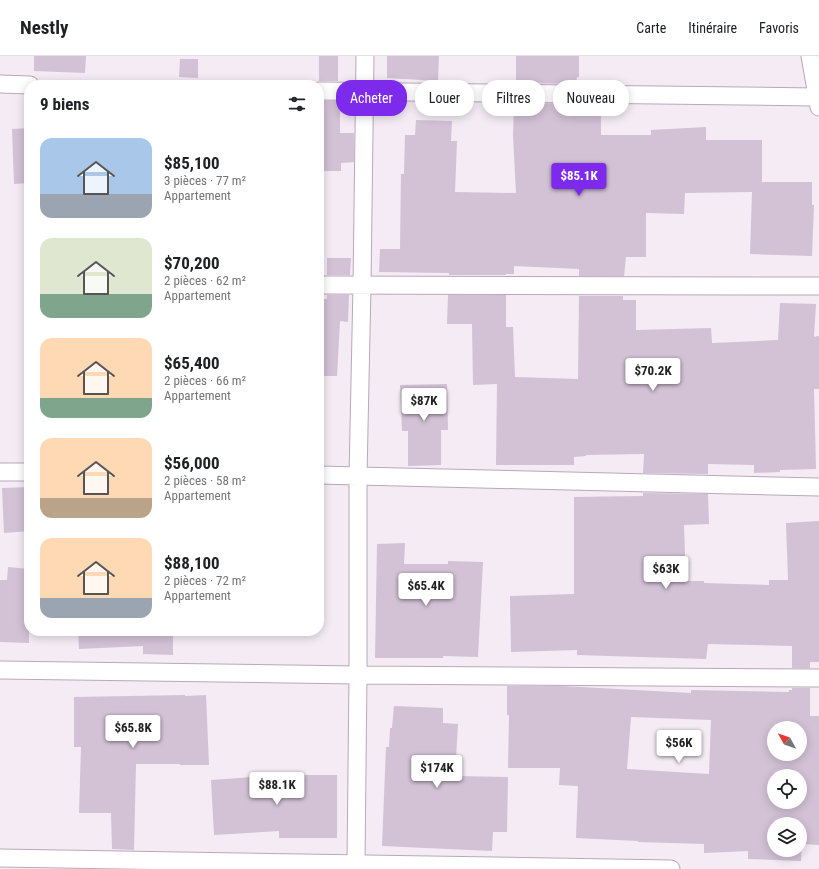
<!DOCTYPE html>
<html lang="fr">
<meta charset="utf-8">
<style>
body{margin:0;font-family:"Roboto Condensed",sans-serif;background:#f6f6f6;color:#202124;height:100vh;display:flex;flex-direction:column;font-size:15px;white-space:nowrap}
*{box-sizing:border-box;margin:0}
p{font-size:13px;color:#757577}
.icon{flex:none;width:22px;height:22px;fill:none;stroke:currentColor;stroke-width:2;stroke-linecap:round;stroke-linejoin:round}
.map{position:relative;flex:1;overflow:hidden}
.side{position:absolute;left:24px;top:24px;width:300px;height:556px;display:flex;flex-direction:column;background:#fff;border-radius:16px;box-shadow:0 2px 10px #0003}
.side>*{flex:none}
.guide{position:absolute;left:336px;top:24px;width:380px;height:36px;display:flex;gap:8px}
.needle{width:26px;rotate:310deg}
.fabs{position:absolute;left:767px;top:665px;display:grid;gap:8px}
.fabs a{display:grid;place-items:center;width:40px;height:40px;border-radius:50%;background:#fff;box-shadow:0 2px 10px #0003;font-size:20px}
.price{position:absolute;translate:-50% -34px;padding:0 9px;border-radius:4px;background:#fff;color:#222;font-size:13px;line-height:26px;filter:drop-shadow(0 1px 2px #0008)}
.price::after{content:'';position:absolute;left:50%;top:24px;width:12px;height:9px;margin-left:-6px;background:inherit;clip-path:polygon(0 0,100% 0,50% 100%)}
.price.on{background:#7d2aed;color:#fff}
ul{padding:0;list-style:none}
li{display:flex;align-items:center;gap:12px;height:100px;padding:0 16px}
li span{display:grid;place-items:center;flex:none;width:112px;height:80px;border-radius:12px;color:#555}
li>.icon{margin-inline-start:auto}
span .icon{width:48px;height:48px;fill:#fffc;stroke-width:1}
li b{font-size:17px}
h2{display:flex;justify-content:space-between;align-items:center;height:48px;padding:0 16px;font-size:17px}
.pill{padding:0 14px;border-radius:16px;background:#fff;box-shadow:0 2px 10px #0003;font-size:14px;line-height:36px}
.pill.on{background:#7d2aed;color:#fff}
header{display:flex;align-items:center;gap:24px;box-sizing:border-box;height:56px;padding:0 20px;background:#fff;border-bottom:1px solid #e0e0e0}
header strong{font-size:19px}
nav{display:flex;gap:22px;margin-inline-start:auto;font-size:14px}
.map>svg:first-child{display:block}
.building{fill:#d3c1d6;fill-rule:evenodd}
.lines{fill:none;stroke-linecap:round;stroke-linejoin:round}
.street-casing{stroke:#b9a8ba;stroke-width:19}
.street{stroke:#fff;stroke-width:17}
</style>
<header>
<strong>Nestly</strong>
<nav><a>Carte</a><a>Itinéraire</a><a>Favoris</a></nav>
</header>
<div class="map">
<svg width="819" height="813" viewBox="0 0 819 813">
<rect width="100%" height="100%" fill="#f4ebf4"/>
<path class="building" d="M34 0H86L85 17 34 15Z
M319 0H338V25H319Z
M387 0H439L438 25 387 22Z
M516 0H579V21H577L576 28 516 27Z
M180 3H198V22L179 21Z
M319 45H337V48H340V77H354V106L341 107V115H319Z
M516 47 576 48 575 57H601V79H651V74L706 71V84H762V126H812V149H814L812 200 750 198 752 136 685 137 684 158 646 157V201H626L624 220H579V213L514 210V218H506V219H449V217L379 216 380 193H400L401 118H404L405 79H415L416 64 452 65 451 85H457L455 136 516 137 513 80 514 51H516Z
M29 72V127L14 128 12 73Z
M327 202H351L350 219H327Z
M327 239H349L348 266 340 265 337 320H319V243H327Z
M448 239H506V271H513L515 321 578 323 579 240H623V244H636V274L711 272 712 287 778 284 780 247 816 248 814 281 819 280V333H814L816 413 780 414V416L754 417V409L708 408V418L643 417 644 398 586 399V400L574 401V409H496L497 328 473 329 472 268H447Z
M447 328 448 374H441V409L408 410V375H402L400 329Z
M29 431V475L4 477 2 432Z
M643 437 708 438 709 468 684 469 686 525H704V527L769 529V524H788L786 467 819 465V606H810V612H792V590L708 588 706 603 577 599V594L511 596 510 540 574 538V441L643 440Z
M405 487 404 508H448V505L483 506 478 601 443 600V602H375L377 488Z
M8 511 29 513V587L0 586V524H7Z
M78 575H151V580H173V599L143 598V590L79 593Z
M507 630H562L691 637V634L789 636V634H792V632H810V660H819V789L802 788 801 805 748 803V795L704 797V788L638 786V785L576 782 578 730 559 729 560 712H508L509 659H507ZM631 661 711 664 709 718 627 713ZM774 672H800V698H774ZM774 720H800V746H774ZM774 768H800V794H774Z
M185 639V640L206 639 209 709H180V708H136L134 794 112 793 111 757H79L81 691H74V641Z
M394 650 443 652V667L458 668 455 720 508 721 507 776H493L492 795 382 790 386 691H389L390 672H392Z
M279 719H337V782H279V775L214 779 211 724Z"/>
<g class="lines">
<g class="street-casing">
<path id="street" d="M810 0 819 51
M0 28 30 29
M319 35 817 41
M319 229 819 230
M0 416H29
M319 419 358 420 362 230 365 0
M0 614 358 619 819 622
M0 802 671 813
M356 807 358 619V420L819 431"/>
</g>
<use href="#street" class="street"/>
</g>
</svg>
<div class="fabs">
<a><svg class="needle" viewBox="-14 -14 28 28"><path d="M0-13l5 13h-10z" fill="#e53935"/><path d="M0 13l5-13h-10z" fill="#757577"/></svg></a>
<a><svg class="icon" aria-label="locate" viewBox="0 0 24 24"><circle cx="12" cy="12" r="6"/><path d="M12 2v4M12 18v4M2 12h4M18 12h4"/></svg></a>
<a><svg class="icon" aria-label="layers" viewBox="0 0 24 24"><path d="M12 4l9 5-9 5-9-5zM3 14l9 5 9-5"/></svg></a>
</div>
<b class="price on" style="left:579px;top:141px">$85.1K</b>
<b class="price" style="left:653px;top:336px">$70.2K</b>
<b class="price" style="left:424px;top:366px">$87K</b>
<b class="price" style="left:666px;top:534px">$63K</b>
<b class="price" style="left:426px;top:551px">$65.4K</b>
<b class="price" style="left:133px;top:693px">$65.8K</b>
<b class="price" style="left:679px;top:708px">$56K</b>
<b class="price" style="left:437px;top:733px">$174K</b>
<b class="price" style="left:277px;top:750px">$88.1K</b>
<div class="guide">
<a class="pill on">Acheter</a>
<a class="pill">Louer</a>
<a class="pill">Filtres</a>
<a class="pill">Nouveau</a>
</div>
<section class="side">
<h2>9 biens<svg class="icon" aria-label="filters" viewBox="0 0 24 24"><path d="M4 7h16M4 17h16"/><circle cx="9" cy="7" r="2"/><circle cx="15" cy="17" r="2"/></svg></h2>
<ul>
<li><span style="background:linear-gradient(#a9c7e8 70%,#9aa5b1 0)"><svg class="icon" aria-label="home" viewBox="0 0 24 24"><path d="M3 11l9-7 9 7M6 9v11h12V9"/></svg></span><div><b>$85,100</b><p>3 pièces · 77 m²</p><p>Appartement</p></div></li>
<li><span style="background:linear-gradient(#dfe7d0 70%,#7fa58c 0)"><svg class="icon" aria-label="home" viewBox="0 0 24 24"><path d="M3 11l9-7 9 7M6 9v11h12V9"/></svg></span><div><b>$70,200</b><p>2 pièces · 62 m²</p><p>Appartement</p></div></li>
<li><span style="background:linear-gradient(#ffd9b3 75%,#7fa58c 0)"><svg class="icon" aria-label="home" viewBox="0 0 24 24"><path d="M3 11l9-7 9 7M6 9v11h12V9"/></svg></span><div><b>$65,400</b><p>2 pièces · 66 m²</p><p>Appartement</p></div></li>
<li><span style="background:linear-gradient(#ffd9b3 75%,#b9a48a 0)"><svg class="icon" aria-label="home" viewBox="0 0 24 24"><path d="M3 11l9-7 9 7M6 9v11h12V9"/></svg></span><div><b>$56,000</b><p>2 pièces · 58 m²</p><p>Appartement</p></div></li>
<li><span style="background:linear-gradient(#ffd9b3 75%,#9aa5b1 0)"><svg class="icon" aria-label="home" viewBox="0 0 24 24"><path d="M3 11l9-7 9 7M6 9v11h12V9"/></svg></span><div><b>$88,100</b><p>2 pièces · 72 m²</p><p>Appartement</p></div></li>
</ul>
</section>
</div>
